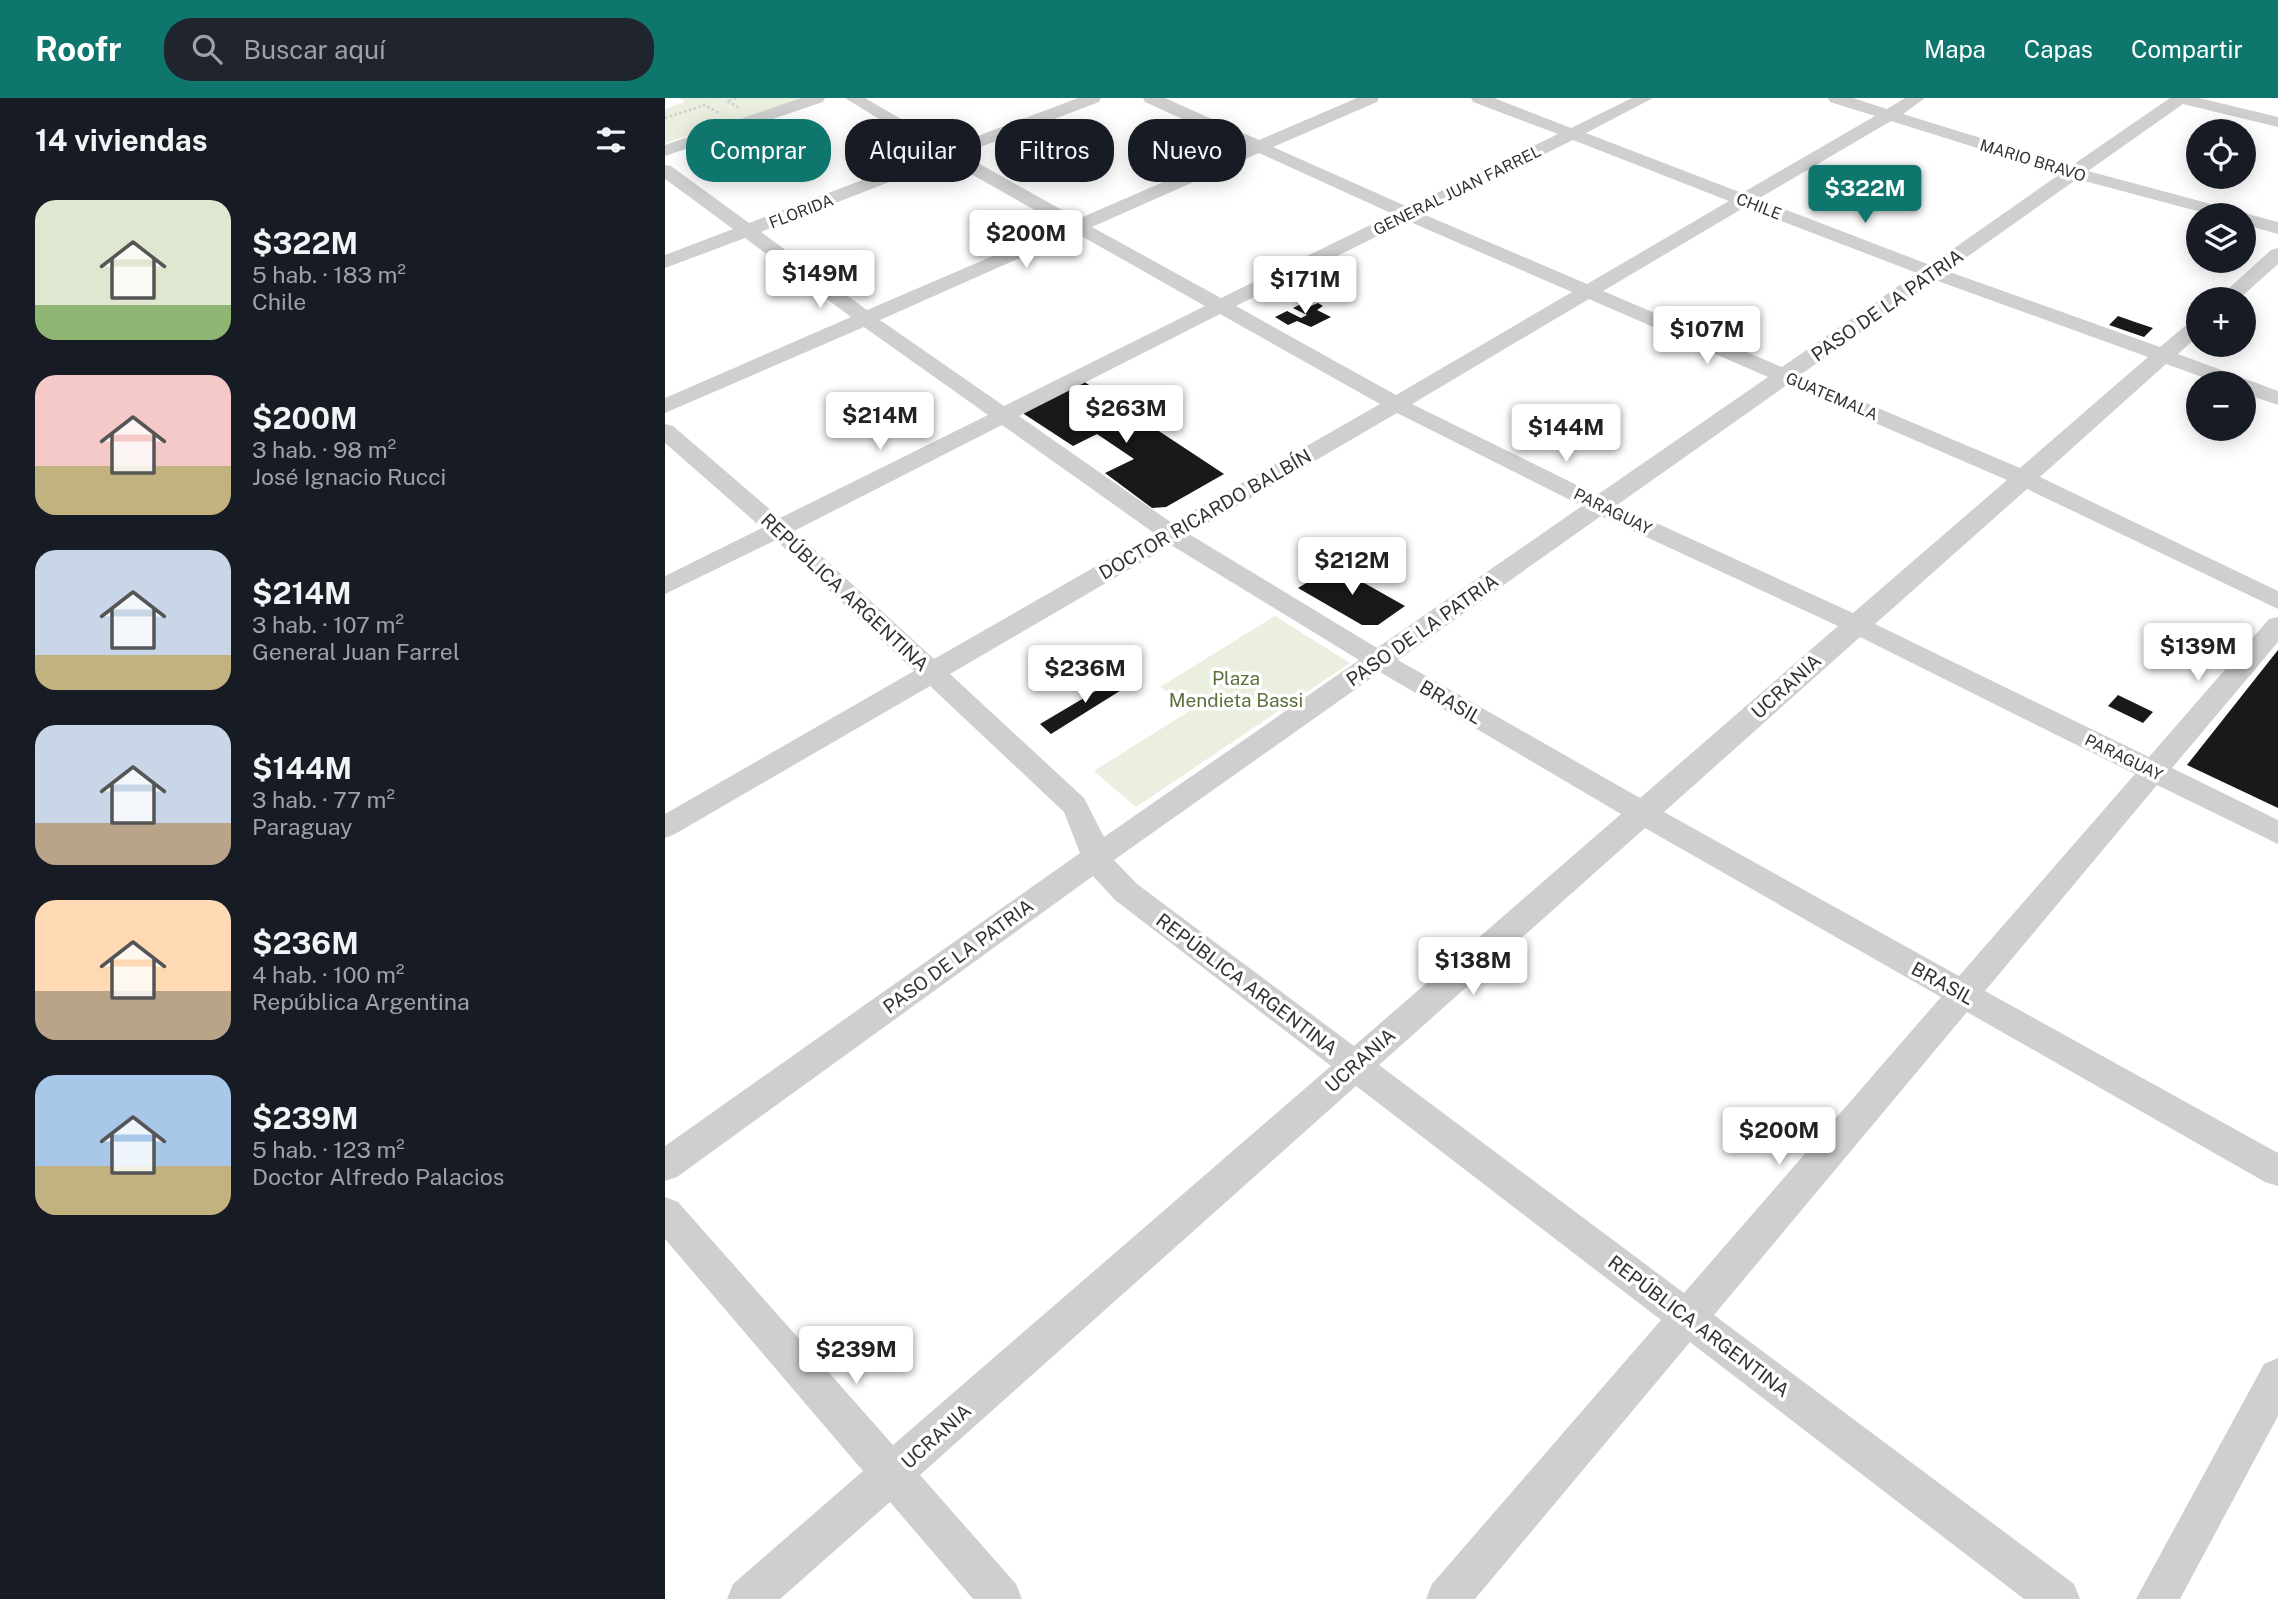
<!DOCTYPE html>
<html lang="es">
<meta charset="utf-8">
<style>
body{margin:0;font-family:"Public Sans",sans-serif;background:#20242c;color:#f1f3f6;height:100vh;display:flex;flex-direction:column;font-size:26px;white-space:nowrap}
*{box-sizing:border-box;margin:0}
p{font-size:23px;color:#9ea1a6}
.icon{flex:none;width:38px;height:38px;fill:none;stroke:currentColor;stroke-width:2;stroke-linecap:round;stroke-linejoin:round}
.map{position:relative;flex:1;overflow:hidden}
.details{display:flex;flex-direction:column;background:#171b24;width:665px}
.details>*{flex:none}
.banner{position:absolute;left:21px;top:21px;width:665px;height:63px;display:flex;gap:14px}
.tools{position:absolute;left:1521px;top:21px;display:grid;gap:14px}
.tools a{display:grid;place-items:center;width:70px;height:70px;border-radius:50%;background:#171b24;box-shadow:0 4px 18px #0003;font-size:35px}
.price{position:absolute;translate:-50% -60px;padding:0 16px;border-radius:7px;background:#fff;color:#222;font-size:23px;line-height:46px;filter:drop-shadow(0 2px 4px #0008)}
.price::after{content:'';position:absolute;left:50%;top:42px;width:21px;height:16px;margin-left:-10px;background:inherit;clip-path:polygon(0 0,100% 0,50% 100%)}
.price.selected{background:#0f766e;color:#fff}
ul{padding:0;list-style:none}
li{display:flex;align-items:center;gap:21px;height:175px;padding:0 35px}
li span{display:grid;place-items:center;flex:none;width:196px;height:140px;border-radius:21px;color:#555}
li>.icon{margin-inline-start:auto}
span .icon{width:84px;height:84px;fill:#fffc;stroke-width:1}
li b{font-size:30px}
h2{display:flex;justify-content:space-between;align-items:center;height:84px;padding:0 35px;font-size:30px}
.chip{padding:0 24px;border-radius:28px;background:#171b24;box-shadow:0 4px 18px #0003;font-size:24px;line-height:63px}
.chip.selected{background:#0f766e;color:#fff}
header{display:flex;align-items:center;gap:42px;box-sizing:border-box;height:98px;padding:0 35px;background:#0f766e;color:#fff}
header strong{font-size:33px}
nav{display:flex;gap:38px;margin-inline-start:auto;font-size:24px}
.search{width:490px;height:63px;background:#20242c;display:flex;align-items:center;gap:18px;box-sizing:border-box;padding:0 24px;border-radius:28px;color:#9ea1a6;font-size:26px}
main{display:flex;flex:1;min-height:0}
.map>svg:first-child{display:block}
.green{fill:#eaefe0}
.building{fill:#191919}
.lines{fill:none;stroke-linecap:round;stroke-linejoin:round}
.path{stroke:#cfcfcf;stroke-width:2.5;stroke-dasharray:2.5 2.5;stroke-linecap:butt}
.minor{fill:#cfcfcf;fill-rule:evenodd}
.labels{text-anchor:middle;stroke-width:7;stroke-linejoin:round;paint-order:stroke}
.far-street-label{font-size:16px;fill:#323232;stroke:#fff}
.street-label{font-size:19px;fill:#323232;stroke:#fff}
.park-label{font-size:19px;fill:#5a703d;stroke:#fff}
</style>
<header>
<strong>Roofr</strong>
<div class="search"><svg class="icon" aria-label="search" viewBox="0 0 24 24"><circle cx="10" cy="10" r="6"/><path d="M15 15l6 6"/></svg>Buscar aquí</div>
<nav><a>Mapa</a><a>Capas</a><a>Compartir</a></nav>
</header>
<main>
<section class="details">
<h2>14 viviendas<svg class="icon" aria-label="filters" viewBox="0 0 24 24"><path d="M4 7h16M4 17h16"/><circle cx="9" cy="7" r="2"/><circle cx="15" cy="17" r="2"/></svg></h2>
<ul>
<li><span style="background:linear-gradient(#dfe7d0 75%,#8fb573 0)"><svg class="icon" aria-label="home" viewBox="0 0 24 24"><path d="M3 11l9-7 9 7M6 9v11h12V9"/></svg></span><div><b>$322M</b><p>5 hab. · 183 m²</p><p>Chile</p></div></li>
<li><span style="background:linear-gradient(#f6c9c9 65%,#c2b280 0)"><svg class="icon" aria-label="home" viewBox="0 0 24 24"><path d="M3 11l9-7 9 7M6 9v11h12V9"/></svg></span><div><b>$200M</b><p>3 hab. · 98 m²</p><p>José Ignacio Rucci</p></div></li>
<li><span style="background:linear-gradient(#c9d6e8 75%,#c2b280 0)"><svg class="icon" aria-label="home" viewBox="0 0 24 24"><path d="M3 11l9-7 9 7M6 9v11h12V9"/></svg></span><div><b>$214M</b><p>3 hab. · 107 m²</p><p>General Juan Farrel</p></div></li>
<li><span style="background:linear-gradient(#c9d6e8 70%,#b9a48a 0)"><svg class="icon" aria-label="home" viewBox="0 0 24 24"><path d="M3 11l9-7 9 7M6 9v11h12V9"/></svg></span><div><b>$144M</b><p>3 hab. · 77 m²</p><p>Paraguay</p></div></li>
<li><span style="background:linear-gradient(#ffd9b3 65%,#b9a48a 0)"><svg class="icon" aria-label="home" viewBox="0 0 24 24"><path d="M3 11l9-7 9 7M6 9v11h12V9"/></svg></span><div><b>$236M</b><p>4 hab. · 100 m²</p><p>República Argentina</p></div></li>
<li><span style="background:linear-gradient(#a9c7e8 65%,#c2b280 0)"><svg class="icon" aria-label="home" viewBox="0 0 24 24"><path d="M3 11l9-7 9 7M6 9v11h12V9"/></svg></span><div><b>$239M</b><p>5 hab. · 123 m²</p><p>Doctor Alfredo Palacios</p></div></li>
</ul>
</section>
<div class="map">
<svg width="1613" height="1501" viewBox="0 0 1613 1501">
<rect width="100%" height="100%" fill="#fff"/>
<path class="green" d="M14 0H140L0 45V11L20 4Z
M610 518 685 565 471 709 429 673 529 610 495 589Z"/>
<path class="building" d="M653 205 658 208 652 212 666 219 646 229 632 223 623 227 610 219 622 213 636 220 642 217 628 210 634 207 641 210Z
M1453 218 1470 224 1488 230 1479 239 1444 227Z
M418 283 559 376 501 409 487 410 440 375 469 361 432 336 408 348 359 316 360 312Z
M669 468 740 508 713 527H697L633 490Z
M1613 552V710L1522 667Z
M456 578 466 586 386 636 375 626Z
M1453 597 1488 614 1478 625 1443 608Z"/>
<g class="lines">
<path class="path" d="M71 0 62 3 75 10
M0 20 40 7 56 16"/>
<path class="minor" d="M136 0H160L158 4 0 58V47Z
M180 0H200L284 49 413 0H436L434 4 297 56 413 121 579 49 480 4 478 0H500L594 42 692 0H714L712 4 608 49 743 109 893 36 808 4 806 0H829L906 30 967 0H988L921 35 1077 95 1210 18 1165 4 1163 0H1188L1222 11 1240 0H1260L1238 16 1406 68 1505 0H1534L1613 19V29L1518 6 1423 73 1613 124V136L1578 126V117H1547L1412 81 1282 173 1495 249 1526 223 1533 221V238L1513 256 1613 293V307L1578 295V285H1554L1501 266 1375 379 1613 493V511L1362 391 1210 526 1484 659 1604 521 1613 519V544L1507 670 1613 722V746L1492 687 1320 893 1613 1055V1088L1600 1084 1302 914 1049 1217 1409 1486 1415 1501H1359L1025 1244 810 1501H761L767 1486 996 1222 691 988 255 1377 351 1486 357 1501H308L225 1404 115 1501H62L68 1486 198 1373 0 1141V1099L13 1104 228 1347 666 968 450 802 428 778 12 1079 0 1083V1048L415 755 399 714 265 588 10 736 0 740V716L249 573 111 442 0 496V478L97 430 0 345V326L8 328 115 420 323 317 199 229 0 315V300L186 219 80 140 0 170V157L68 131 0 81V67L6 68 84 125 269 55ZM1226 23 1395 76 1265 167 1093 101ZM908 42 1064 103 922 186 758 116ZM594 55 728 116 556 200 427 129ZM281 62 398 128 202 212 96 134ZM1080 109 1252 175 1117 269 938 193ZM743 123 907 194 731 297 571 208ZM411 135 540 208 339 308 215 222ZM1270 182 1483 259 1355 370 1135 277ZM924 201 1103 279 932 397 747 306ZM555 216 715 306 507 425 354 318ZM1122 287 1342 382 1188 515 952 407ZM732 315 917 408 712 550 524 436ZM337 327 489 435 269 561 129 433ZM936 418 1173 528 975 700 733 562ZM506 447 694 562 439 739 419 700 285 576ZM1195 539 1470 676 1294 878 999 714ZM715 574 956 716 689 948 472 786 449 762ZM980 730 1276 899 1019 1195 714 967Z
M1613 150V166L1574 201H1552L1606 152Z
M1613 1260V1318L1515 1501H1471L1599 1266Z"/>
</g>
<g class="labels">
<g class="far-street-label">
<text transform="translate(1368 62) rotate(17)" y="6">MARIO BRAVO</text>
<text transform="translate(792 92) rotate(-26)" y="6">GENERAL JUAN FARREL</text>
<text transform="translate(1094 108) rotate(21)" y="6">CHILE</text>
<text transform="translate(136 113) rotate(-21)" y="6">FLORIDA</text>
<text transform="translate(1167 298) rotate(23)" y="6">GUATEMALA</text>
<text transform="translate(948 413) rotate(26)" y="6">PARAGUAY</text>
<text transform="translate(1459 659) rotate(26)" y="6">PARAGUAY</text>
</g>
<g class="street-label">
<text transform="translate(1222 207) rotate(-35)" y="7">PASO DE LA PATRIA</text>
<text transform="translate(540 416) rotate(-30)" y="7">DOCTOR RICARDO BALBÍN</text>
<text transform="translate(180 494) rotate(43)" y="7">REPÚBLICA ARGENTINA</text>
<text transform="translate(757 532) rotate(-35)" y="7">PASO DE LA PATRIA</text>
<text transform="translate(1121 588) rotate(-42)" y="7">UCRANIA</text>
<text transform="translate(786 604) rotate(30)" y="7">BRASIL</text>
<text transform="translate(293 858) rotate(-36)" y="7">PASO DE LA PATRIA</text>
<text transform="translate(1278 885) rotate(29)" y="7">BRASIL</text>
<text transform="translate(582 886) rotate(37)" y="7">REPÚBLICA ARGENTINA</text>
<text transform="translate(695 962) rotate(-41)" y="7">UCRANIA</text>
<text transform="translate(1034 1228) rotate(37)" y="7">REPÚBLICA ARGENTINA</text>
<text transform="translate(271 1338) rotate(-42)" y="7">UCRANIA</text>
</g>
<g class="park-label">
<text x="571" y="587">Plaza<tspan x="571" dy="22">Mendieta Bassi</tspan></text>
</g>
</g>
</svg>
<div class="tools">
<a><svg class="icon" aria-label="locate" viewBox="0 0 24 24"><circle cx="12" cy="12" r="6"/><path d="M12 2v4M12 18v4M2 12h4M18 12h4"/></svg></a>
<a><svg class="icon" aria-label="layers" viewBox="0 0 24 24"><path d="M12 4l9 5-9 5-9-5zM3 14l9 5 9-5"/></svg></a>
<a>+</a>
<a>−</a>
</div>
<b class="price selected" style="left:1200px;top:127px">$322M</b>
<b class="price" style="left:361px;top:172px">$200M</b>
<b class="price" style="left:155px;top:212px">$149M</b>
<b class="price" style="left:640px;top:218px">$171M</b>
<b class="price" style="left:1042px;top:268px">$107M</b>
<b class="price" style="left:461px;top:347px">$263M</b>
<b class="price" style="left:215px;top:354px">$214M</b>
<b class="price" style="left:901px;top:366px">$144M</b>
<b class="price" style="left:687px;top:499px">$212M</b>
<b class="price" style="left:1533px;top:585px">$139M</b>
<b class="price" style="left:420px;top:607px">$236M</b>
<b class="price" style="left:808px;top:899px">$138M</b>
<b class="price" style="left:1114px;top:1069px">$200M</b>
<b class="price" style="left:191px;top:1288px">$239M</b>
<div class="banner">
<a class="chip selected">Comprar</a>
<a class="chip">Alquilar</a>
<a class="chip">Filtros</a>
<a class="chip">Nuevo</a>
</div>
</div>
</main>
